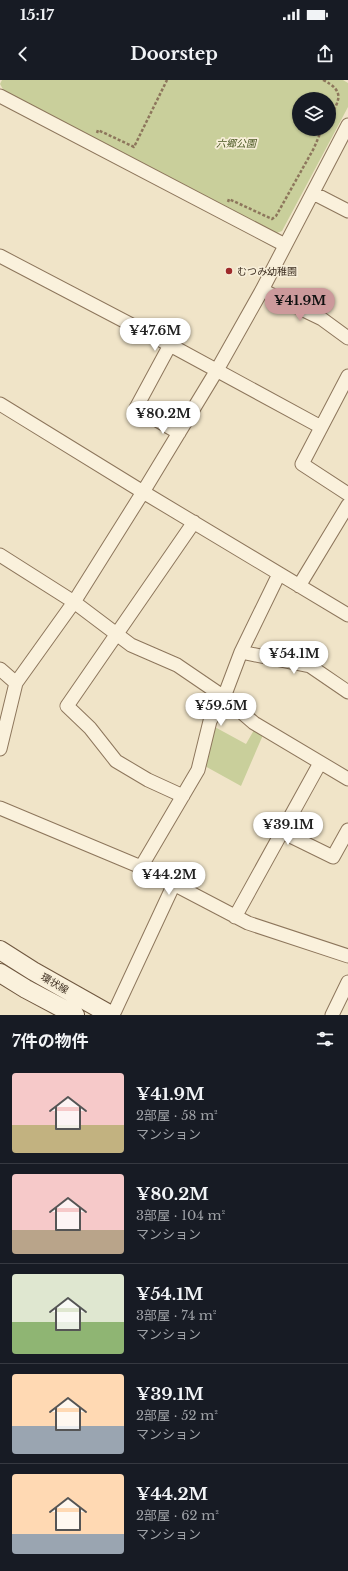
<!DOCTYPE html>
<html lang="ja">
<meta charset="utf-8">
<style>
body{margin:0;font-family:"Libre Baskerville","Noto Sans JP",serif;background:#20242c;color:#f1f3f6;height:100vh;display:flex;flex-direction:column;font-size:15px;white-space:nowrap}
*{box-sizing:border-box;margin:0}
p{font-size:13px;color:#9ea1a6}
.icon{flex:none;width:22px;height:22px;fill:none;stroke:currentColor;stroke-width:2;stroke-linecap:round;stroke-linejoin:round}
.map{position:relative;height:935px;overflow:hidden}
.sheet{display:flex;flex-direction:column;background:#171b24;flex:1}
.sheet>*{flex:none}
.controls{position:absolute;left:292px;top:12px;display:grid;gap:8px}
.controls a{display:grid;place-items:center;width:44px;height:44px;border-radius:50%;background:#171b24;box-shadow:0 1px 3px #0004;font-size:20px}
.price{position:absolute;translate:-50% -34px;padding:0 9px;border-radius:14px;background:#fff;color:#222;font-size:13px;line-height:26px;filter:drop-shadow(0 1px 2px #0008)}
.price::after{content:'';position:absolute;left:50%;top:24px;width:12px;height:9px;margin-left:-6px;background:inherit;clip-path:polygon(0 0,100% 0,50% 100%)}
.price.on{background:#cc999b;color:#111}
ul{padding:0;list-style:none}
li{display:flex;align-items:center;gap:12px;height:100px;padding:0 12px}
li+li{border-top:1px solid #363941}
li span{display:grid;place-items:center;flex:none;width:112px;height:80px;border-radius:4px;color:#555}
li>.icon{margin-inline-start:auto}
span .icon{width:48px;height:48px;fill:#fffc;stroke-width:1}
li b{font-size:17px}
h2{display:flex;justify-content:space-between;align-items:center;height:48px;padding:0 12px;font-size:17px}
.status{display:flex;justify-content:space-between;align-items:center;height:28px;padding:0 20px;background:#171b24;direction:ltr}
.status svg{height:11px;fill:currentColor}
header{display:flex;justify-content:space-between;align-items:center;height:52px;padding:0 12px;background:#171b24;font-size:18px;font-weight:800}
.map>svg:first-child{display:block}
.green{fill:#c9cf9b;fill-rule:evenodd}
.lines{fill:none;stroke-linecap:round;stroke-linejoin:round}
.street-casing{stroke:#8d765c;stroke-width:15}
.secondary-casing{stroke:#6f573f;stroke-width:20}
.path{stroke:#8d765c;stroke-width:2.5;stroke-dasharray:3 2;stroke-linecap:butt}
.street{stroke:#faf1dc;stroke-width:13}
.secondary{stroke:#faf1dc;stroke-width:18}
.poi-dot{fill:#9e2a2b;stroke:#f7eed8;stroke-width:1.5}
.labels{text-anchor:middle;stroke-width:3.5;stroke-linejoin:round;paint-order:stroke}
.park-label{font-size:10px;font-style:italic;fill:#4d5a26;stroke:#f7eed8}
.poi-label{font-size:10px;fill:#3d2e20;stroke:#f7eed8;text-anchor:start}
.street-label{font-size:10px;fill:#3d2e20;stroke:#f7eed8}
</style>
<div class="status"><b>15:17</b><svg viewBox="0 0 49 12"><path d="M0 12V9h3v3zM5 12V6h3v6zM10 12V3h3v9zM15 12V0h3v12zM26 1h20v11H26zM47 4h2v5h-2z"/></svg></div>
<header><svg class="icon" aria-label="back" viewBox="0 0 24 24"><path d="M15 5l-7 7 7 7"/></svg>Doorstep<svg class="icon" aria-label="share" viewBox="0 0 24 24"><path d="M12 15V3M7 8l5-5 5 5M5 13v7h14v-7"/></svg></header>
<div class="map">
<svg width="348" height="935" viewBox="0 0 348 935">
<rect width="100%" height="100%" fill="#f0e4c8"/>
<path class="green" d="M2 0H343L348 3V27L282 151 274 154 5 13 0 4ZM299 19H329V49H299Z
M213 646 246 664 254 650 263 655 241 706 203 685Z"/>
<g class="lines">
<g class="street-casing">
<path id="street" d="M0 16 285 165
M313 113 348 131
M0 176 170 265 321 347
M262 210 322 239 348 258
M170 265 136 328 179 353
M348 296 302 384 348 414
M0 324 143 412 348 535
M0 475 74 522 131 565 177 585 224 617 254 643 348 699
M299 506 348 425
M241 572 310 586 348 612
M0 589 16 603
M0 669 16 603 74 522 143 412 217 290 262 210 348 45
M183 716 148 700 116 681 90 648 67 626 194 442
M0 728 141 787 248 843 348 876
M282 752 333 777 348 750
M141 787 198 690 210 641 224 617 241 572 279 494
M235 837 320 683
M113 935 174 804
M332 935 348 902"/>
</g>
<g class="secondary-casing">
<path id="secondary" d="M0 870 33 891 111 935
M0 893 26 909 75 935"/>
</g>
<path class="path" d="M323 0C345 11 340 20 329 38
M97 53 98 50 134 67 167 0
M228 122 229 119 272 139 276 136 314 68 322 49"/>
<use href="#street" class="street"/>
<use href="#secondary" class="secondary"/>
</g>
<circle class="poi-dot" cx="229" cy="191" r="4"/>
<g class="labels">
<g class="park-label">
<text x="236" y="67">六郷公園</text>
</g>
<g class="poi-label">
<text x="237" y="195">むつみ幼稚園</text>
</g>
<g class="street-label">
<text transform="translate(55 903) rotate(30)" y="4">環状線</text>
</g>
</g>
</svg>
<div class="controls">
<a><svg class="icon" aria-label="layers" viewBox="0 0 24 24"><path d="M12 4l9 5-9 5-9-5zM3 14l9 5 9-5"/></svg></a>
</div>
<b class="price on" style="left:300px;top:242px">¥41.9M</b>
<b class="price" style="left:155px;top:272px">¥47.6M</b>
<b class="price" style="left:163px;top:355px">¥80.2M</b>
<b class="price" style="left:294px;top:595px">¥54.1M</b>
<b class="price" style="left:221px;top:647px">¥59.5M</b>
<b class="price" style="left:288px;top:766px">¥39.1M</b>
<b class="price" style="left:169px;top:816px">¥44.2M</b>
</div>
<section class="sheet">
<h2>7件の物件<svg class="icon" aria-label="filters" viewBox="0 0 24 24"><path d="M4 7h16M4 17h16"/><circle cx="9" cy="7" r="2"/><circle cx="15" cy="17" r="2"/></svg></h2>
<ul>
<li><span style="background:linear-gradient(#f6c9c9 65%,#c2b280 0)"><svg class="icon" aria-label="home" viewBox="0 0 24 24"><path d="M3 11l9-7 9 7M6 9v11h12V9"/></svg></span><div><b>¥41.9M</b><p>2部屋 · 58 m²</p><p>マンション</p></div></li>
<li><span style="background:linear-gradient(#f6c9c9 70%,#b9a48a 0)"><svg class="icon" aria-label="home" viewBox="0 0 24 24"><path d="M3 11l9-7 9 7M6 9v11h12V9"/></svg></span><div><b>¥80.2M</b><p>3部屋 · 104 m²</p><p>マンション</p></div></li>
<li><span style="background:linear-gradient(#dfe7d0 60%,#8fb573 0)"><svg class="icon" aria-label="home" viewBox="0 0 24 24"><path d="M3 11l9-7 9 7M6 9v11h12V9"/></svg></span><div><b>¥54.1M</b><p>3部屋 · 74 m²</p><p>マンション</p></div></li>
<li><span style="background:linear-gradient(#ffd9b3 65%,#9aa5b1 0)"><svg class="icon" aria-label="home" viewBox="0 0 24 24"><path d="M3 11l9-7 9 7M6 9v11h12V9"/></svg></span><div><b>¥39.1M</b><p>2部屋 · 52 m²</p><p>マンション</p></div></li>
<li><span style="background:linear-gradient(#ffd9b3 75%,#9aa5b1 0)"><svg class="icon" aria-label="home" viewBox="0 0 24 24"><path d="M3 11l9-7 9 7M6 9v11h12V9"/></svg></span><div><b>¥44.2M</b><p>2部屋 · 62 m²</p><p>マンション</p></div></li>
</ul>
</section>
